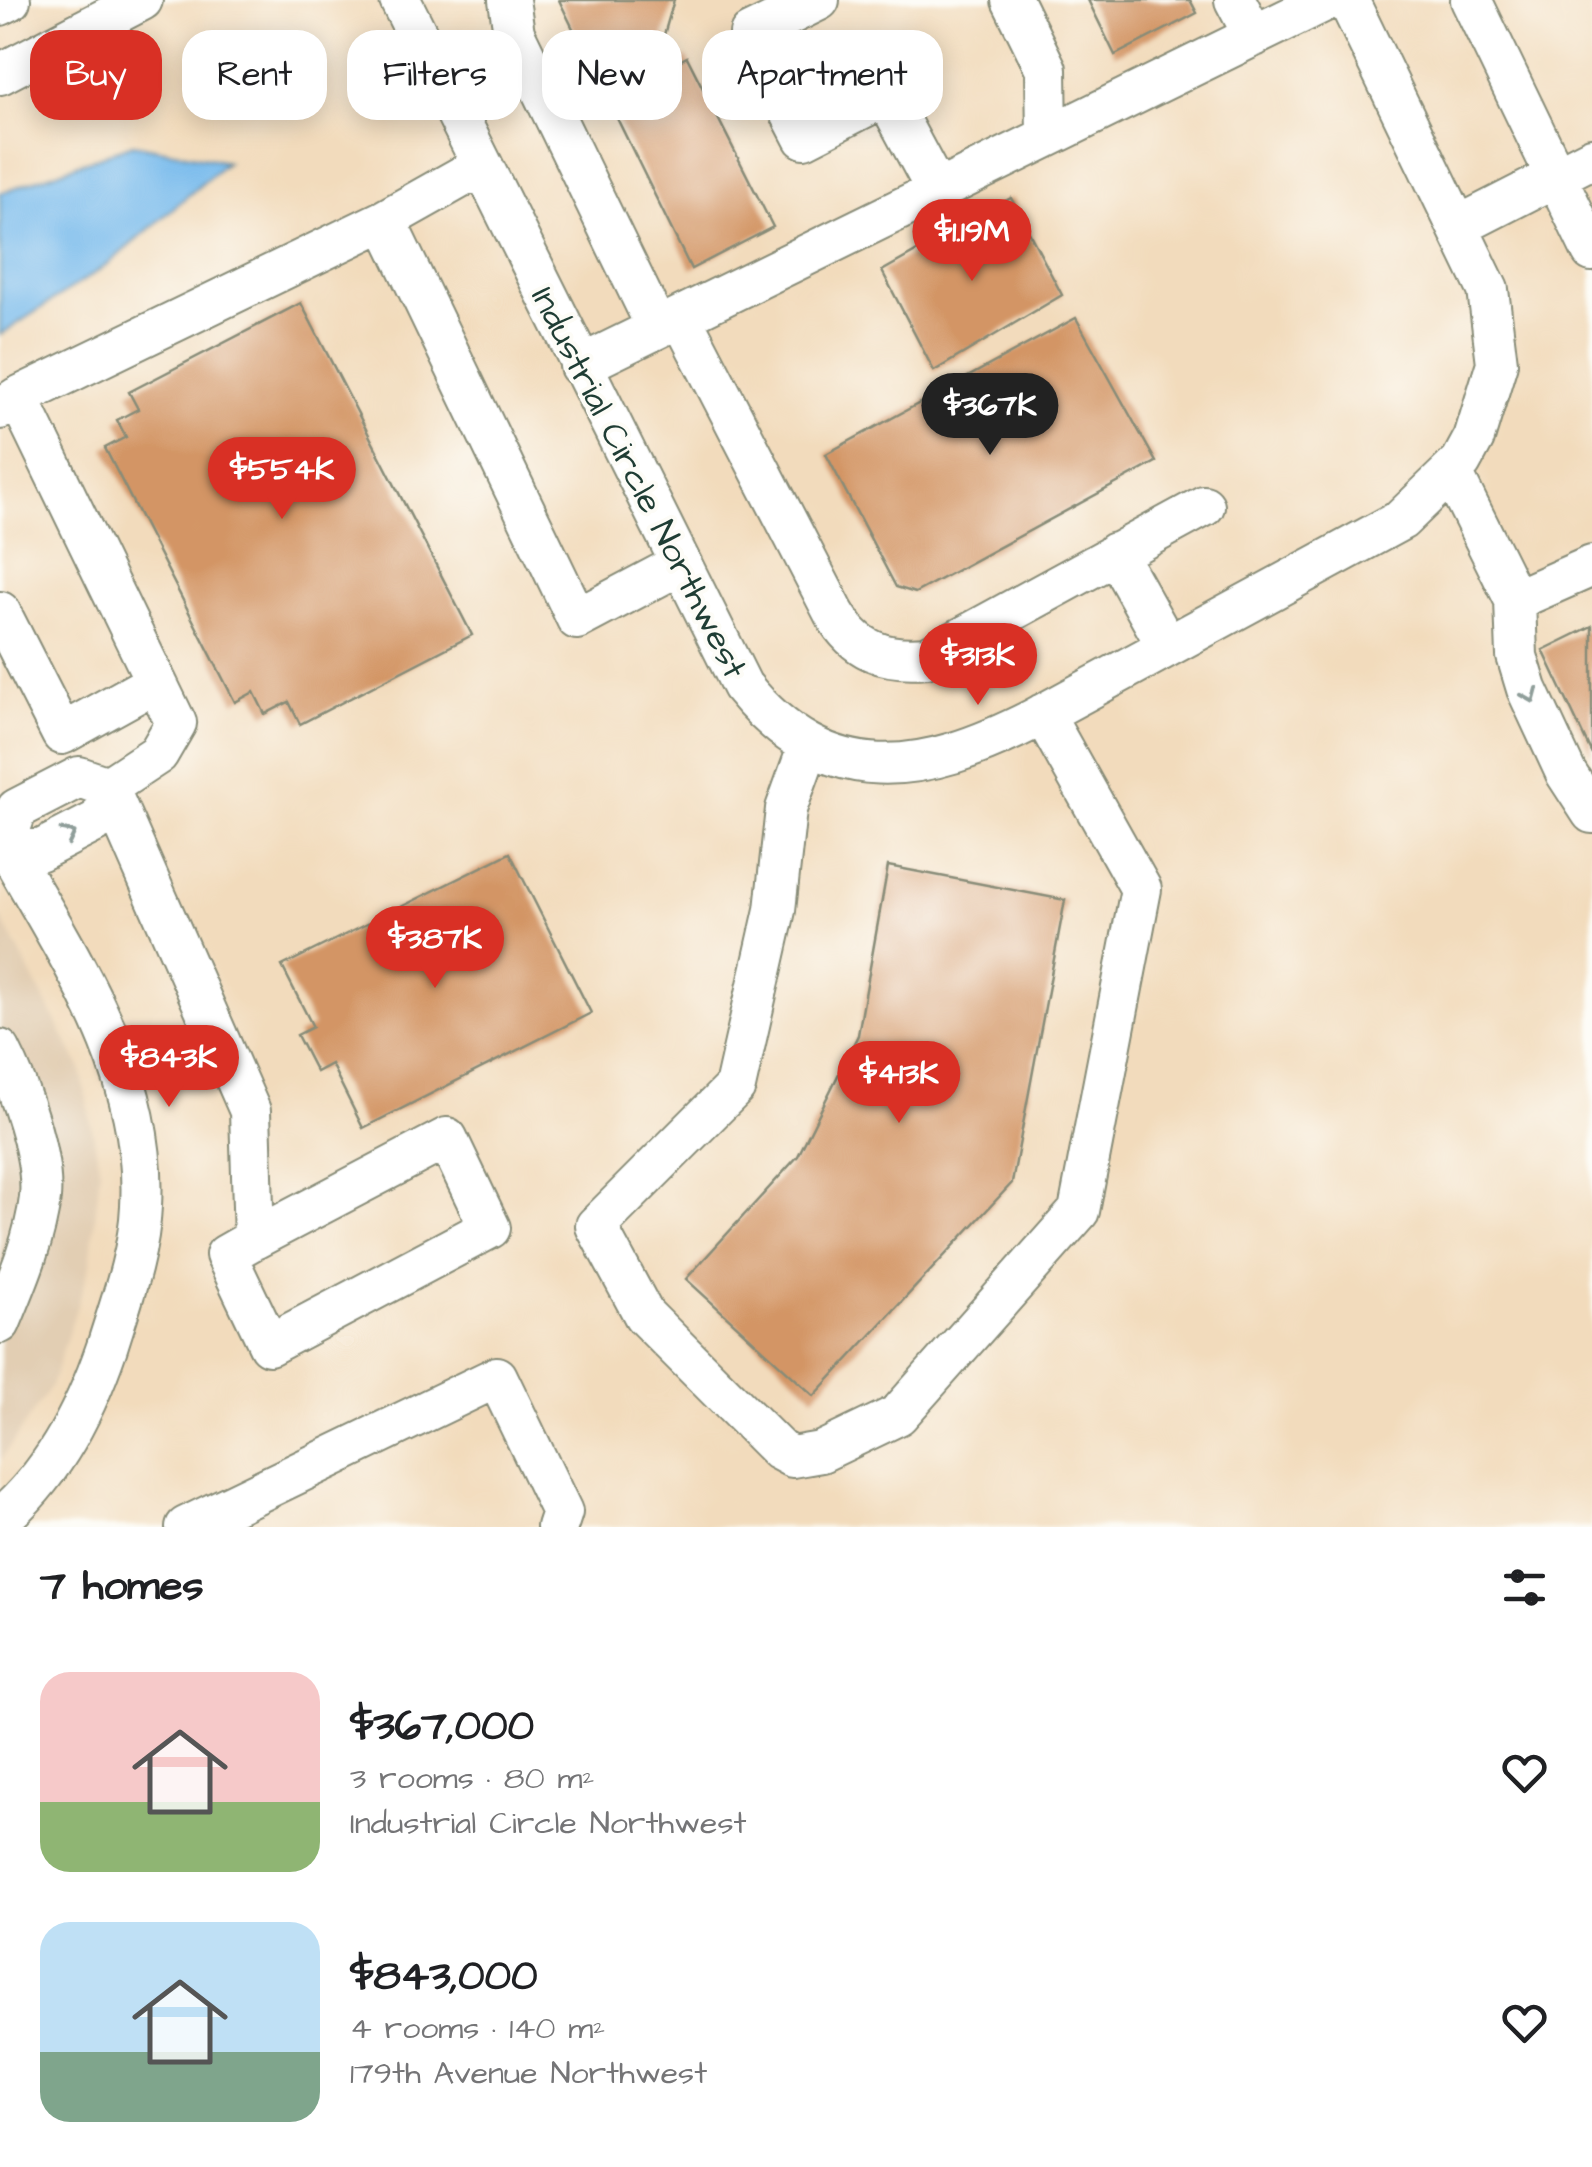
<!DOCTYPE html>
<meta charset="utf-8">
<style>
body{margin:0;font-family:"Architects Daughter",sans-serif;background:#f6f6f6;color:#202124;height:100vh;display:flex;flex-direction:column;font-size:38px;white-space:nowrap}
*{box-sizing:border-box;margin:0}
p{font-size:32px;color:#757577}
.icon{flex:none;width:55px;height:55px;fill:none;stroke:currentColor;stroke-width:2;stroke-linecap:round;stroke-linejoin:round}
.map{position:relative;height:1527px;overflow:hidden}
.panel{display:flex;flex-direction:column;background:#fff;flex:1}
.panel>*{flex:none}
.hud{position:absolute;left:30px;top:30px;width:1000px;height:90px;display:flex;gap:20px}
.price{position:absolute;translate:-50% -85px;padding:0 22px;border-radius:35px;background:#d93025;color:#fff;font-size:32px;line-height:65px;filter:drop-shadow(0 2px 5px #0008)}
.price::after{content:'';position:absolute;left:50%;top:60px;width:30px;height:22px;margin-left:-15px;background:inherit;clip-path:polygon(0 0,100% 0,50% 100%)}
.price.current{background:#222;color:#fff}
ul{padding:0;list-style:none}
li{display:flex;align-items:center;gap:30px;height:250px;padding:0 40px}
li span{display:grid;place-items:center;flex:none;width:280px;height:200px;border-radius:30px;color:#555}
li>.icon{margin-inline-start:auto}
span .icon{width:120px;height:120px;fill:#fffc;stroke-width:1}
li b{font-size:42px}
h2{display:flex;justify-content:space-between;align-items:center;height:120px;padding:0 40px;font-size:42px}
.pill{padding:0 35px;border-radius:30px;background:#fff;box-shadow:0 5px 25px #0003;font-size:35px;line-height:90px}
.pill.current{background:#d93025;color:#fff}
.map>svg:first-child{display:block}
.built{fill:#e2ceb3}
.water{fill:#77baec;stroke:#4b7c90;stroke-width:2.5}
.building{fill:#d39565}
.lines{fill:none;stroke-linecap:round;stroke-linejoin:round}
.minor-casing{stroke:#888c78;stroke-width:44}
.minor{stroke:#fff;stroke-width:40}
.oneway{stroke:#8f9e9a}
.labels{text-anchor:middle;stroke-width:8;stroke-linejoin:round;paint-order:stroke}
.street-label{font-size:35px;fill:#1f3d34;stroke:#fdfcf7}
</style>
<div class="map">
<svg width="1592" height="1527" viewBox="0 0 1592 1527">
<rect width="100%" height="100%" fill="#fdfcf7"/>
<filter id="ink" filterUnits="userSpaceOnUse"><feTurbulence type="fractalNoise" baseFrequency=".01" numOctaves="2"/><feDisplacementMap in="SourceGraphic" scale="20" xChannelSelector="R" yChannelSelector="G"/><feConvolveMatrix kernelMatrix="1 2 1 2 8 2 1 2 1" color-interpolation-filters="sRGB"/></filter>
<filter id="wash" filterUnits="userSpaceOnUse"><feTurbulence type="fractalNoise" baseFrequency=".0048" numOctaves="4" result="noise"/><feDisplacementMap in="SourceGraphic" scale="40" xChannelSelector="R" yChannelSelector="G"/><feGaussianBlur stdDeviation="2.25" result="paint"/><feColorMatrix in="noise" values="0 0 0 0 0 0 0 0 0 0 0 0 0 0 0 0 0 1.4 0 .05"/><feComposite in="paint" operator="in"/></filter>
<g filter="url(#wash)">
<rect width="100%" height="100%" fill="#f2dbbc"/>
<path class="built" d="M0 915 81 1069 100 1170 90 1266 51 1386 0 1461Z"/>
<path class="water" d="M133 144 227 162 107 265 0 335V193Z"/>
<g id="blocks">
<path class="building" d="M559 0H674L664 35 677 62 687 57 773 227 691 269Z
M1088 0H1190L1197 13 1115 55Z
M1011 198 1062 295 934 371 882 271Z
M301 303 472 635 300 724 289 702 265 714 254 692 235 702 105 448 126 437 117 420 138 409 129 392Z
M1076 318 1156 462 915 593 896 587 826 454Z
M1592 626V754L1543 650Z
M510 853 591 1013 363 1128 331 1064 316 1072 297 1035 313 1027 282 966Z
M888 866 1065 900 1012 1183 814 1396 686 1279 798 1156 858 1035Z"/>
</g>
</g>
<g filter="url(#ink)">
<use href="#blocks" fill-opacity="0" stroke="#888c78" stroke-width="2.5"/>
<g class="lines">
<g class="minor-casing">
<path id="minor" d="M400 0 742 686C828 793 924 775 1034 719L1401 520 1461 462 1474 438 1497 363 1488 290 1348 0
M509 0 514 33 657 328
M819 0 750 34 804 138 886 96 937 191
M1012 0 1046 69 1047 137
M1235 0 1254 36
M1471 0 1592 251
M0 5 10 0
M0 74 142 0
M481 166 385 220 577 619 679 565
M1459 226 1592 158
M681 317 834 613C856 651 884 661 927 657L1204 506
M580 366 1327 0
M18 397 385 220
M0 409 18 397 176 723 158 754 108 787 103 818 39 851 0 845
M1452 473 1515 600 1517 656 1527 689 1566 773 1592 813
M1115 553 1167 646
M1515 600 1592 566
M0 612 62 734 156 682
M809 745 786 809 775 910 735 1087 596 1226 644 1315 779 1450 792 1457 821 1452 898 1415 1079 1211 1141 889 1043 714
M0 835C64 950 149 1069 141 1206 139 1254 121 1302 107 1347 85 1412 53 1475 0 1519
M5 843 17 809 79 777 108 787 250 1111 254 1239 226 1255 269 1345 490 1228 447 1138 254 1239
M0 1050C19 1087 44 1156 40 1198 35 1241 16 1284 0 1323
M186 1527 497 1377 562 1512 557 1527"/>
</g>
<use href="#minor" class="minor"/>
</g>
<defs><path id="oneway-chevron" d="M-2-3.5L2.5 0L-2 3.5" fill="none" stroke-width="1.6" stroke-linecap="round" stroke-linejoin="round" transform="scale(2.5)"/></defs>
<g class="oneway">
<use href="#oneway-chevron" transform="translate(1531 696) rotate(67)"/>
<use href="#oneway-chevron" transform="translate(69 835) rotate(-27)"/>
</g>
</g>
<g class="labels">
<g class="street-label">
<text transform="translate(640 482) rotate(63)" y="12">Industrial Circle Northwest</text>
</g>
</g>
</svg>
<b class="price" style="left:972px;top:284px">$1.19M</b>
<b class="price current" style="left:990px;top:458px">$367K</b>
<b class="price" style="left:282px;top:522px">$554K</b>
<b class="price" style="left:978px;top:708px">$313K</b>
<b class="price" style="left:435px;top:991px">$387K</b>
<b class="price" style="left:169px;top:1110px">$843K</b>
<b class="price" style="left:899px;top:1126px">$413K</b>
<div class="hud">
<a class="pill current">Buy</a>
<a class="pill">Rent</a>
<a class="pill">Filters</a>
<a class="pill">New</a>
<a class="pill">Apartment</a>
</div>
</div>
<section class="panel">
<h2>7 homes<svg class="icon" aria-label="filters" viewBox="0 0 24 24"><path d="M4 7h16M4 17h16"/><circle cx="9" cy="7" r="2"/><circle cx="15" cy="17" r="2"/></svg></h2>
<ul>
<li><span style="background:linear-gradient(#f6c9c9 65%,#8fb573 0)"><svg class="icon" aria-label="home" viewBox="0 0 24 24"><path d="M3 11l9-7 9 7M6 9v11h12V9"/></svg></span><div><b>$367,000</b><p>3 rooms · 80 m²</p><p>Industrial Circle Northwest</p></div><svg class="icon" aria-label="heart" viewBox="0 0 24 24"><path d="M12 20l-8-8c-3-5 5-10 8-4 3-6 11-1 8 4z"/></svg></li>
<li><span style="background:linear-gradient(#bfe0f5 65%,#7fa58c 0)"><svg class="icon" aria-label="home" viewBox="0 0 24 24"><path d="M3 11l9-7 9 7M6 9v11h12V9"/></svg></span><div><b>$843,000</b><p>4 rooms · 140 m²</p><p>179th Avenue Northwest</p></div><svg class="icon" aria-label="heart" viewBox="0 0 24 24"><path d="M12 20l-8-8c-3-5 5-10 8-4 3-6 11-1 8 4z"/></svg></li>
</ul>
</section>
